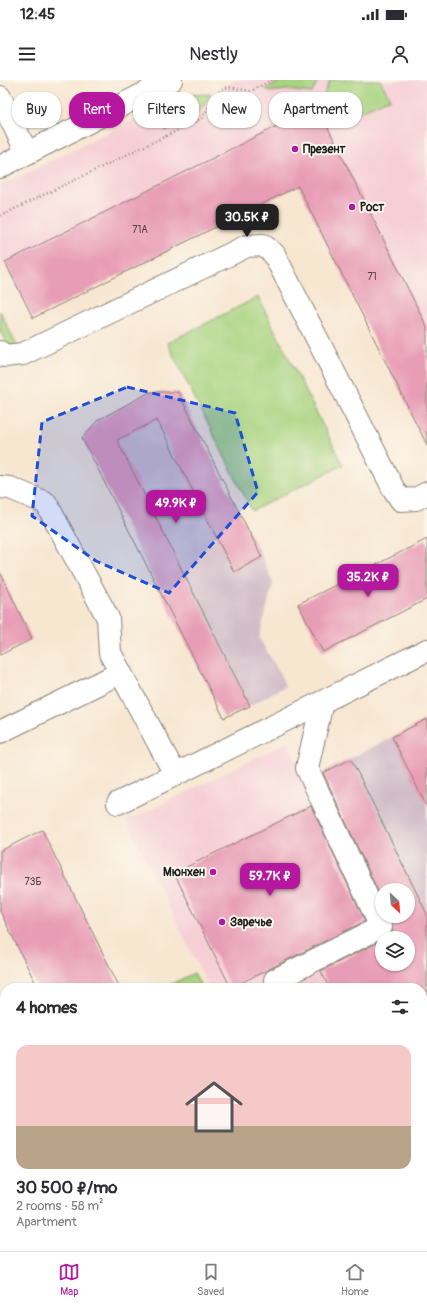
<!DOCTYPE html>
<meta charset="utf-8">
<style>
body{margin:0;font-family:Pangolin,sans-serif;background:#f2f2f3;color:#2b2b33;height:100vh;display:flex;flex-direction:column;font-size:15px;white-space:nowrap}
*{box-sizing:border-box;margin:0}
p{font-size:13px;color:#7c7c81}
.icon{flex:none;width:22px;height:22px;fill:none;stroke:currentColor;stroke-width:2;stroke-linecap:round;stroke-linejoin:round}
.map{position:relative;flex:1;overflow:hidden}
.drawer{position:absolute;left:0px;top:903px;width:427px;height:268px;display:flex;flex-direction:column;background:#fff;border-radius:16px 16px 0 0;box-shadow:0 1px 3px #0004}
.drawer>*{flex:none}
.hud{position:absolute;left:12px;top:12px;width:403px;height:36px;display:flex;gap:8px}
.needle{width:26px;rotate:154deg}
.controls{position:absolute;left:375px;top:803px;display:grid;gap:8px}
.controls a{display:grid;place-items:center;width:40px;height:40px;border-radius:50%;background:#fff;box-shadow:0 1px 3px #0004;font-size:20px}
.price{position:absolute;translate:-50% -34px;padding:0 9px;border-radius:8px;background:#b5179e;color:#fff;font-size:13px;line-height:26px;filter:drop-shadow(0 1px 2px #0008)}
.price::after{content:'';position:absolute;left:50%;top:24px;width:12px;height:9px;margin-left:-6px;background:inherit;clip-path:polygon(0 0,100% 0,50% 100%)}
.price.selected{background:#222;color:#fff}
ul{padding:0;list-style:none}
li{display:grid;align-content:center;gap:8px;height:212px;padding:0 16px}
li span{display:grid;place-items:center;height:124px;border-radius:12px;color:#555}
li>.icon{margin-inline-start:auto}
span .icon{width:72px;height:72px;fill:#fffc;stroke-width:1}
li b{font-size:17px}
h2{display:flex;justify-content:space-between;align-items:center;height:48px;padding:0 16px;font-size:17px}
.tag{padding:0 14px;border-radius:16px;background:#fff;box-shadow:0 1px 3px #0004;font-size:14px;line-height:36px}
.tag.selected{background:#b5179e;color:#fff}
.status{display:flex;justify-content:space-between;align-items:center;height:28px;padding:0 20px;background:#fff;direction:ltr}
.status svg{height:11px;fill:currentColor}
header{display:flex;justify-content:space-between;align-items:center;height:52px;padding:0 16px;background:#fff;font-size:18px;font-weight:600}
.menu{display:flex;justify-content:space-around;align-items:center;height:56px;border-top:1px solid #e1e1e2;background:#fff;font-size:11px;color:#7c7c81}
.menu a{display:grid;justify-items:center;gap:2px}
.menu .selected{color:#b5179e}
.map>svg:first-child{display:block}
.built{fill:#f6cfd6}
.industrial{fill:#d1bdc9}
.green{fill:#a8d37f;stroke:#62784e}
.building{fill:#e89db6}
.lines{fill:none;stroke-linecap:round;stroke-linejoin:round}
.minor-casing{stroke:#8a8176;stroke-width:24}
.path{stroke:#8a8176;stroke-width:2.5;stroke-dasharray:1 3;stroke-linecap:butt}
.minor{stroke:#fff;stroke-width:22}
.marked{fill:#1d4ed8;fill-opacity:0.2;stroke:#1d4ed8;stroke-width:3;stroke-dasharray:8 5;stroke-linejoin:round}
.poi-dot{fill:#b5179e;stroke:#fbf7ec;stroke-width:1.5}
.labels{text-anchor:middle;stroke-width:4;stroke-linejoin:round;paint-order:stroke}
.number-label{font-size:10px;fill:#4f3c42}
.poi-label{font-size:12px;font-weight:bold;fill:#1c1c1c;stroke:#fbf7ec;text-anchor:start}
</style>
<div class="status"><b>12:45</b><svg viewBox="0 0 49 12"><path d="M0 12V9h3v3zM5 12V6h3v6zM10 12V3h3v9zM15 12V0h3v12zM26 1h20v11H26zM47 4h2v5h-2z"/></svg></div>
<header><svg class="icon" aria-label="menu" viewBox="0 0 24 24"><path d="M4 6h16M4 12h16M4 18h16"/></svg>Nestly<svg class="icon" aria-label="person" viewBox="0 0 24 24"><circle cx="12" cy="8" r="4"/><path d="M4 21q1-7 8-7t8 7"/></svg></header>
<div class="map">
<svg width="427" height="1171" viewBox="0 0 427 1171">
<rect width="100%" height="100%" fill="#fbf7ec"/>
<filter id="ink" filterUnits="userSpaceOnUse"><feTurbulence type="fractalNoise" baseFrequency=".025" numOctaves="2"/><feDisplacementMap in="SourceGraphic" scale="8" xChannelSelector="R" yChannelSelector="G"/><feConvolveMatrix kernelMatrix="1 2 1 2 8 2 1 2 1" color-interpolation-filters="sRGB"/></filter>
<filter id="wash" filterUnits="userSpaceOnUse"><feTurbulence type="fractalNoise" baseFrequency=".012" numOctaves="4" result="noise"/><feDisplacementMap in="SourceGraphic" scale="16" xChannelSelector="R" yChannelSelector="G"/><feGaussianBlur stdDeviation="0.9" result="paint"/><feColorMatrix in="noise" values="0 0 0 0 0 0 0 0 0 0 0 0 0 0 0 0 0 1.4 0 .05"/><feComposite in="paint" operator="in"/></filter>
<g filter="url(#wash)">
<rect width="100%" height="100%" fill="#f7e6d0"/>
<path class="built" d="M234 0H427V247L345 82 270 50 0 184V106L169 22 184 15 211 14 233 2Z
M288 662 297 683 322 693 382 816V836H392L402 858H382V876L319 908H209L126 739 137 736Z"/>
<path class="industrial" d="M150 312H178L262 477 273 503 259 558 279 592 285 606 250 626 82 358 98 340Z
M424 641 427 647V1143L422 1146V908H319L353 892 382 884H408V810H382V816L322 693Z"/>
<path class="green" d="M282 0H318L312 13 287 10 270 12 266 9Z
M330 0H380L390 18 353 35 328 22 324 14Z
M211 14 196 36 166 51 163 38 169 22 184 15Z
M258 217 343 385 252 431 167 263Z
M0 231 20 272 9 268 0 251Z
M194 893 202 908H163Z
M427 1143V1171H370L380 1166H422V1146Z"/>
<g id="blocks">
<path class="building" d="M303 33 324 40 427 247V365L298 106 33 238 5 182Z
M150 312H178L262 477 234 492 157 340 117 360 250 626 224 638 82 358 98 340Z
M427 459V519L323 572 298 524Z
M0 492 32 559 0 575Z
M427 639V727L392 657Z
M351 679 427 834V973L422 963V908H329L321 891 382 860V884H408V858H387L392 854 393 848 390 836H408V810H382V820L323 693Z
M311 726 365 841 231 908 174 793Z
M42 750 120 908H38L22 876 0 831V771Z"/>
</g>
</g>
<g filter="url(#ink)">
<use href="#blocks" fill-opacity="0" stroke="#8a8176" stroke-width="1"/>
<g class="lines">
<g class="minor-casing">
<path id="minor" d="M0 17 27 73
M0 87 171 0
M0 272 4 276 23 274 247 166 263 165 274 174 393 408 401 420 416 419 427 413
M0 407 10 408 46 423 108 538 110 573 175 694
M0 652 120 593
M118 723 427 570
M275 900 381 847 307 688 322 623"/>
</g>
<path class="path" d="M0 136 201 39 221 10 228 7 251 11 272 0"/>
<use href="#minor" class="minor"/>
</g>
</g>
<path class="marked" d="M127 307 235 333 258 412 169 513 96 481 32 436 42 342Z"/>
<g class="poi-dot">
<circle cx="295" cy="69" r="4"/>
<circle cx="352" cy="127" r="4"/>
<circle cx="213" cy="792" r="4"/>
<circle cx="222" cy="842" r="4"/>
</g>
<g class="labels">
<g class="number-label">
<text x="140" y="153">71А</text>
<text x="372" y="200">71</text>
<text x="33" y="805">73Б</text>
</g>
<g class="poi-label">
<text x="303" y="73">Презент</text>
<text x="360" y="131">Рост</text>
<text x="205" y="796" text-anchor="end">Мюнхен</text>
<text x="230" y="846">Заречье</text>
</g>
</g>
</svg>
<div class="controls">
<a><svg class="needle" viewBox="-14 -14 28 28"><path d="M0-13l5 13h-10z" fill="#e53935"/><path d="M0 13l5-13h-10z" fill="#7c7c81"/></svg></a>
<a><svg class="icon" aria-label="layers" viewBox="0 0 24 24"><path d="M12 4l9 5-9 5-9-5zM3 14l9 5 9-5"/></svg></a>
</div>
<b class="price selected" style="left:247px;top:158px">30.5K ₽</b>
<b class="price" style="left:176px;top:444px">49.9K ₽</b>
<b class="price" style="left:368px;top:518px">35.2K ₽</b>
<b class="price" style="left:270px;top:817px">59.7K ₽</b>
<div class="hud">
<a class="tag">Buy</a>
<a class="tag selected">Rent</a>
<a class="tag">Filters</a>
<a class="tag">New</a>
<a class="tag">Apartment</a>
</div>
<section class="drawer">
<h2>4 homes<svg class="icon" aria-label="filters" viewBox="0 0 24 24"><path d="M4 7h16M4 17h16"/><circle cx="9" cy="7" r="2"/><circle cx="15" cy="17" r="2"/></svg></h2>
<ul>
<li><span style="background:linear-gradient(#f6c9c9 65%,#b9a48a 0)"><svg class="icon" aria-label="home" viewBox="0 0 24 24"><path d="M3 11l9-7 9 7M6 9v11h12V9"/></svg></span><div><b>30 500 ₽/mo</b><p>2 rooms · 58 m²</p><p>Apartment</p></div></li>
</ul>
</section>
</div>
<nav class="menu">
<a class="selected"><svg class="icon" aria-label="map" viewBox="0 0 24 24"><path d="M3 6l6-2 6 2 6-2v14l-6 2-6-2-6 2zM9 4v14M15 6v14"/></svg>Map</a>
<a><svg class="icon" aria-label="saved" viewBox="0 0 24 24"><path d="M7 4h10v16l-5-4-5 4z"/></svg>Saved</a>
<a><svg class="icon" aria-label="home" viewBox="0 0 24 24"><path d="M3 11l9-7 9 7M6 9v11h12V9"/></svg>Home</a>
</nav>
